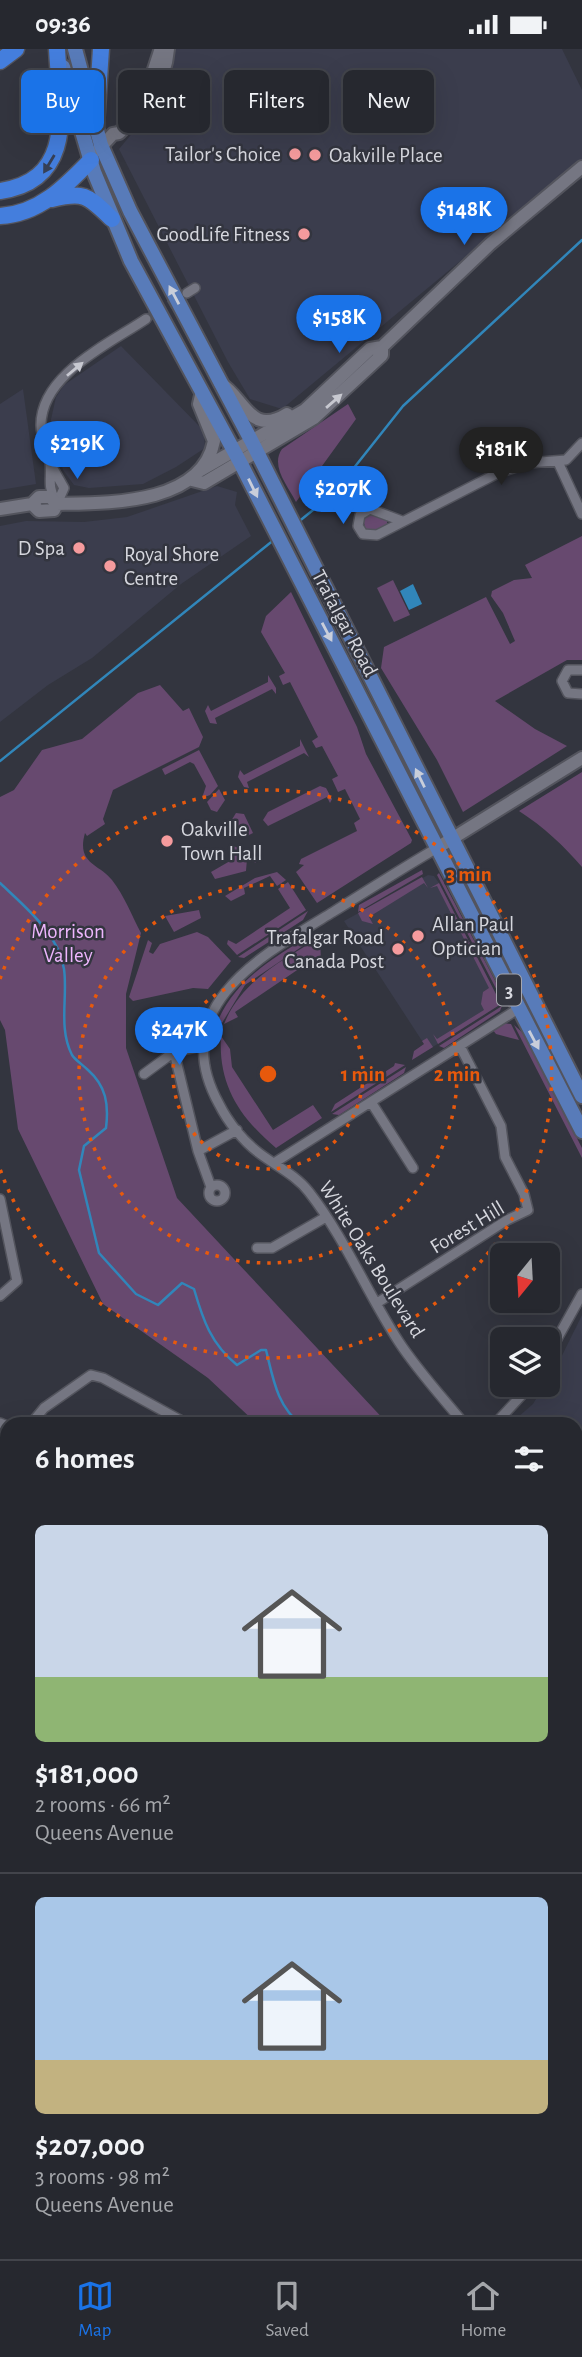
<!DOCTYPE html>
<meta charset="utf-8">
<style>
body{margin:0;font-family:"Alegreya Sans",sans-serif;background:#32343b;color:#f1f3f6;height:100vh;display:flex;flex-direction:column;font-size:26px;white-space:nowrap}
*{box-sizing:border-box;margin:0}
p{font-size:23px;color:#a4a6aa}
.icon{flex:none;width:38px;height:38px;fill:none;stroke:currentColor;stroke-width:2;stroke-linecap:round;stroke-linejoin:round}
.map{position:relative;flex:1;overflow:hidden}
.drawer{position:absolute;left:0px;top:1368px;width:583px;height:842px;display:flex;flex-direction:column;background:#26282f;border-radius:21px 21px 0 0;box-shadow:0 7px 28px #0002,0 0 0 2px #42444b}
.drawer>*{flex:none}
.top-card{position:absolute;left:21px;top:21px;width:541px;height:63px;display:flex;gap:14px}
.needle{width:46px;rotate:198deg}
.fabs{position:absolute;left:490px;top:1194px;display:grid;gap:14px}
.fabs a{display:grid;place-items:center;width:70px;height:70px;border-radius:10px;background:#26282f;box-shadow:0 7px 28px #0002,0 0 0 2px #42444b;font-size:35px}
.price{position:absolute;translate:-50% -60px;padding:0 16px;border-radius:24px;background:#1a73e8;color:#fff;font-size:23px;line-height:46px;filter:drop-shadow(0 2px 4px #0008)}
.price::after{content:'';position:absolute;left:50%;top:42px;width:21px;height:16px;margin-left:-10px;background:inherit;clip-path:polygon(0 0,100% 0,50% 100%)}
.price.on{background:#222;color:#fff}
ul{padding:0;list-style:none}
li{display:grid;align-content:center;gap:14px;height:371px;padding:0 35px}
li+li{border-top:2px solid #42444b}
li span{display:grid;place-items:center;height:217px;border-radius:10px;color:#555}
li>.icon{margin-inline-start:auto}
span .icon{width:126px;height:126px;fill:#fffc;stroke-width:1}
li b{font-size:30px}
h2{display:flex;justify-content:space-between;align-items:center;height:84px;padding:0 35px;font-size:30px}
.pill{padding:0 24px;border-radius:10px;background:#26282f;box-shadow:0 7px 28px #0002,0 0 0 2px #42444b;font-size:24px;line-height:63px}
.pill.on{background:#1a73e8;color:#fff}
.status{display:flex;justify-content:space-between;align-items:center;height:49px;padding:0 35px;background:#26282f;direction:ltr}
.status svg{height:19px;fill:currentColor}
.menu{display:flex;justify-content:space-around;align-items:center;height:98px;border-top:2px solid #42444b;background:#26282f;font-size:19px;color:#a4a6aa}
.menu a{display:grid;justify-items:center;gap:4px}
.menu .on{color:#1a73e8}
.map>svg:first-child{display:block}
.built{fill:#3b3d4d}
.green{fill:#67496f}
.water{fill:#3186ba}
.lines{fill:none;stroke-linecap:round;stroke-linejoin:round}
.stream{stroke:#3186ba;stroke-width:2.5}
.street-tunnel{stroke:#4b4d57;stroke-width:9;stroke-dasharray:9 4.5;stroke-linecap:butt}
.street-casing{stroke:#53545d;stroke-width:12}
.secondary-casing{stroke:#53545d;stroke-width:16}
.primary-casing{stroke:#53545d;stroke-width:18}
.highway-casing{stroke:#53545d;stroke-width:19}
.street{stroke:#757682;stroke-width:9}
.secondary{stroke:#757682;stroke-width:12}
.primary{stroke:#587bb9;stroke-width:14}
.highway{stroke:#447edd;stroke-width:16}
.oneway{fill:#364057}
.oneway2{fill:#c9ceda}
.oneway3{fill:#c7c8d0}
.ring{fill:none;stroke:#e8590c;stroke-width:3.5;stroke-dasharray:3.5 7}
.poi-dot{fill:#f59b9d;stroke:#33353f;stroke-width:2.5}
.labels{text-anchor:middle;stroke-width:5;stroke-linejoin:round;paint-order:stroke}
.shield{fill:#33353f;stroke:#a5a6ae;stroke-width:2}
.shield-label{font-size:19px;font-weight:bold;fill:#d6d7de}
.poi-label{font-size:21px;fill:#d6d7de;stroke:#33353f;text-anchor:end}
.street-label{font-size:21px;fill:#d6d7de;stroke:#33353f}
.park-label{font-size:21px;fill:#eeb6fe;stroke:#33353f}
.centre{fill:#e8590c;stroke:#33353f;stroke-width:3.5}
.ring-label{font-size:21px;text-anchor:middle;font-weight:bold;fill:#e8590c;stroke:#33353f;stroke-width:5;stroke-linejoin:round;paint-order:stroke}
</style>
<div class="status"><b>09:36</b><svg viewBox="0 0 49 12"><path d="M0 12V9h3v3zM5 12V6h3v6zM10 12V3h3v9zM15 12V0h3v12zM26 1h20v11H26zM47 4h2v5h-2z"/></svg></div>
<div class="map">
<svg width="582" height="2210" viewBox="0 0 582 2210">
<rect width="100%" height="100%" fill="#33353f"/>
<path class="built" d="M173 0H562L582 41V111L282 360 250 350 228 313 119 100 156 56 171 20Z
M121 297 204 382 205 399 176 418 143 435 89 439 74 436 63 421 50 375 56 348 64 336Z
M23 340 36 435 0 441V355Z
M217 437 237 443 235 456 251 487 181 535 92 609 48 636 0 673V477L26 472 84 473 127 468Z
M428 826 434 827 439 834 501 955 428 1001 344 872Z
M582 1266V1529L576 1519V1376H509L533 1355 545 1335H548Z"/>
<path class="green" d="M348 355 356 370 296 453C288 437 270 417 282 400Z
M372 465 387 472V476L374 482H366L363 470Z
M582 487V611H567L495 652 535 680 567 697 463 763 437 711 381 619 384 598 486 548 510 595 515 592 503 564 491 547 492 542 514 531 532 529 525 516Z
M393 531 410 566 394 573 377 539Z
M291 543 357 678 366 705 412 791 411 794 317 854 296 823 304 816 299 815 301 810 357 782 354 774 360 770 345 740 338 743 332 730 338 727 322 697 316 699 312 692 318 688 290 633 283 636 279 627 285 624 261 583 266 567Z
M268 626 276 639V645L272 640 215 669 217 675 210 674 205 662 208 656 211 662 268 633Z
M160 636 183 662 189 659 203 688 199 698 113 741 103 770 105 775 87 787 85 784C76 815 100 815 112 831 124 846 132 867 141 884L126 945V999L177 1149 388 1375H257L208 1329 103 1255 18 1080 5 981 0 971V748L14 741 42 701 82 690 138 644Z
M300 690 309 708 304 704 247 733 249 739 244 738 238 728 240 721 244 726 300 697Z
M199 701 218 737 210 746 202 749 206 737 194 715 190 713 165 726 162 720Z
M582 723V818C564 797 544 778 519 762Z
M320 737 326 739 332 750 330 754 327 748 268 777 263 771 268 763Z
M219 740 225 751 217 763 211 761 207 753Z
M236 764 244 765 253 784 245 788 238 784 231 772Z
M229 796 254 803 256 814 247 810 246 822 215 830 211 823 230 812 233 805Z
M422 821 423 825 358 863 359 856Z
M277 823 286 831 277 837 270 827 244 839 245 845 231 852 225 847 255 829Z
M439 824 504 949V955L437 826Z
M422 828 428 839 424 834 369 868 373 875 362 872 358 864Z
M288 833 306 861 237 906 227 895 228 891 236 895 290 859 278 840Z
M439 834 501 955 438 995 433 985 437 990 484 961 481 955 483 943 489 939 437 837 430 839Z
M199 861 201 869 174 883 165 867Z
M308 862 303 871 244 909 238 908Z
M197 883 208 888 231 912 208 940 193 939 133 952 129 948 148 891 152 894 149 903 153 905 160 895Z
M313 884 319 886 245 936 222 974 219 969C239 927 275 909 313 884Z
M320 888 321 913 315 909 235 963 238 968 224 975C242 931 282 912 320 888Z
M502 957 500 962 444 999 439 997Z
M503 974 511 975 519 991 496 985 492 980Z
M514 976 523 984 582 1099V1109Z
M221 987 230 1000 232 1018 273 1081 313 1056 322 1069 276 1099C239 1068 218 1035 221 987Z
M427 989 433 998 412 1011 414 1002 424 995 422 992Z
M395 1014 405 1016 331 1063 335 1055 394 1017Z
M406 1018 404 1024 339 1066 332 1065Z
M7 1520V1735L0 1720V1524Z
M580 1581 582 1640 576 1644V1584Z
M576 1887 582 1893V1986L576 1983Z
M334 2203H447L443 2210H334Z"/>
<path class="water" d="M413 535 422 555 409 561 400 542Z"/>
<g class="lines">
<path class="stream" d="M297 474 334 444 403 357 582 191
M0 712 275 490
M0 834C24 857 59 885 64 920 68 947 58 979 72 1006 75 1011 83 1016 88 1021 106 1037 109 1055 106 1079L84 1097 79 1121 99 1204 136 1245 158 1256 182 1234 194 1240C203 1271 211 1295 237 1316L261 1301H266C273 1329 277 1358 302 1376
M576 1923 582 1921
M195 2203 197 2210"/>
<path class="street-tunnel" d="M146 270 180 249"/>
<g class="street-casing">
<path id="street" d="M187 244 195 239
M558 413 582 465
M51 416 64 439 57 455
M55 450C47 437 52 428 50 414 49 402 41 389 41 377 40 326 109 295 146 270
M402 472 370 460 360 466 358 477 363 485 377 486 498 424 528 414 566 411 582 394
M582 621H568L562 632 568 644 582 645
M437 799C401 820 367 842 333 863 264 905 165 957 219 1055 228 1073 243 1092 259 1104 276 1117 296 1126 309 1143 345 1189 367 1244 399 1293 418 1322 443 1349 465 1376
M174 1003 198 1102 211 1138
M144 1025 174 1003 206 996
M371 1053 413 1119
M198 1102 237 1081
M274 1114 518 960
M209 1144a8 8 0 1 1 16 0a8 8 0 1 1-16 0Z
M0 1150 17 1232 0 1247
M257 1199H272L326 1168
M377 1254 507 1171 528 1161 524 1145 505 1108 501 1077 460 997
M548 1306 582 1245
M0 1374 7 1377
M30 1376 44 1359 91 1326 103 1329 189 1376
M494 1376 532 1335
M576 1549 582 1559
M576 1695 582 1692
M576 1819 582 1824
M0 1842 7 1849
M0 1934 7 1930
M576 2064 582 2068
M164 2203 168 2210
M320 2203 321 2210
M267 2210 287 2203
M460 2210 464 2203
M570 2210H580"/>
</g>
<g class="secondary-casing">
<path id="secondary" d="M127 65 148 39 160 2
M98 101 113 85 119 84C144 59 165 37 168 0
M220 334C245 349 250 388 287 365
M199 422 305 361 370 300 382 298 490 195 582 118
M192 431 204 434 314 369 382 306V298
M32 455 39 462 54 461 57 455
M0 460 32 455 39 448H50L57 455C108 454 202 456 214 392L199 355 202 342
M437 799 582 709
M0 2046 7 2059
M80 2203 83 2210"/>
</g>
<g class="primary-casing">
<path id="primary" d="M75 0 101 96 130 162 252 393 582 1047
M63 18 94 123 131 212 241 415 582 1082"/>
</g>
<g class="highway-casing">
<path id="highway" d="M0 12 16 0
M96 76 101 0
M0 142C77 131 60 58 57 0
M52 150C85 142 88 147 112 170
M0 167C39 165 65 138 91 111"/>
</g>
<use href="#street" class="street"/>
<use href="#secondary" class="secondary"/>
<use href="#primary" class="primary"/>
<use href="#highway" class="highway"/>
</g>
<defs><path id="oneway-solid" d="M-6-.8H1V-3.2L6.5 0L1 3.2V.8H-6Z" transform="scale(1.75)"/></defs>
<use class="oneway" href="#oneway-solid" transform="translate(49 115) rotate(121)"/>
<g class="oneway2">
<use href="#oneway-solid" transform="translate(174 246) rotate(-118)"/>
<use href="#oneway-solid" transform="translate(253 439) rotate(64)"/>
<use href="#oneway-solid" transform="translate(327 583) rotate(62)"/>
<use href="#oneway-solid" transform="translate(420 729) rotate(-116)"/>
<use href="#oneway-solid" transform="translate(534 991) rotate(62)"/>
</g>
<g class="oneway3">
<use href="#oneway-solid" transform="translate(75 320) rotate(-40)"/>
<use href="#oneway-solid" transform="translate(334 352) rotate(-41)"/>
</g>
<g class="ring">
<circle cx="268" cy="1025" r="95"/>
<circle cx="268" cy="1025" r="189"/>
<path d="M0 930A284 284 0 1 1 0 1120"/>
</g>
<g class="poi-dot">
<circle cx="295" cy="105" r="7"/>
<circle cx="315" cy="106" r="7"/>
<circle cx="304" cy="185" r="7"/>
<circle cx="79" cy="499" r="7"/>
<circle cx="110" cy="517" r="7"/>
<circle cx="167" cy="792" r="7"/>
<circle cx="418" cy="887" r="7"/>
<circle cx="398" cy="900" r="7"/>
</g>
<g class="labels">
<rect class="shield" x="497" y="925.5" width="24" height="31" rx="5"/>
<g class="shield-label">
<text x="509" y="948">3</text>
</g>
<g class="poi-label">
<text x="281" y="112">Tailor's Choice</text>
<text x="329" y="113" text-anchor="start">Oakville Place</text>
<text x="290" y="192">GoodLife Fitness</text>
<text x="65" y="506">D Spa</text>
<text x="124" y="512" text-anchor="start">Royal Shore<tspan x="124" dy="24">Centre</tspan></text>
<text x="181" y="787" text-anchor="start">Oakville<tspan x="181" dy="24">Town Hall</tspan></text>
<text x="432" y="882" text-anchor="start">Allan Paul<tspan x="432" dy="24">Optician</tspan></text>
<text x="384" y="895">Trafalgar Road<tspan x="384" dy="24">Canada Post</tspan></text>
</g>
<g class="street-label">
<text transform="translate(345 574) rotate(62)" y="7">Trafalgar Road</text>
<text transform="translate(467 1178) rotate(-31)" y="7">Forest Hill</text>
<text transform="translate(372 1210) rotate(58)" y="7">White Oaks Boulevard</text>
</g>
<g class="park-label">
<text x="68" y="889">Morrison<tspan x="68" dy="24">Valley</tspan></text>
</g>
</g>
<circle cx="268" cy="1025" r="10" class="centre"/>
<g class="ring-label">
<text x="469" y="832">3 min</text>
<text x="363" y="1032">1 min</text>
<text x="457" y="1032">2 min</text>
</g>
</svg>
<div class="fabs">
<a><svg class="needle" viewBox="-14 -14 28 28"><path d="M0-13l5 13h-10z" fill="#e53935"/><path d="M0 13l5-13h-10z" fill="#a4a6aa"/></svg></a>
<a><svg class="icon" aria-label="layers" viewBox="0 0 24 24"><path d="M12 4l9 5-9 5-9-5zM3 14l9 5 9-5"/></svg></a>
</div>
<b class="price" style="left:464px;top:198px">$148K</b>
<b class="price" style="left:339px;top:306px">$158K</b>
<b class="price" style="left:77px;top:432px">$219K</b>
<b class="price on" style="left:501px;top:438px">$181K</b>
<b class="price" style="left:343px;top:477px">$207K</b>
<b class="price" style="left:179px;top:1018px">$247K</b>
<div class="top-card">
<a class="pill on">Buy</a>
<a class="pill">Rent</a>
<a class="pill">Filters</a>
<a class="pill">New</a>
</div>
<section class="drawer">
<h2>6 homes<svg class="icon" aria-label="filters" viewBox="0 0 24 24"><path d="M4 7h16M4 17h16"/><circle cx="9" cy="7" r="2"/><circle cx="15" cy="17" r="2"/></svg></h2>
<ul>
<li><span style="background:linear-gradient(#c9d6e8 70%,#8fb573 0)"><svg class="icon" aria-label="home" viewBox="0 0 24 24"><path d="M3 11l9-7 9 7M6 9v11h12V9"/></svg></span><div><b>$181,000</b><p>2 rooms · 66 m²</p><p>Queens Avenue</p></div></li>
<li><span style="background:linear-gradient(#a9c7e8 75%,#c2b280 0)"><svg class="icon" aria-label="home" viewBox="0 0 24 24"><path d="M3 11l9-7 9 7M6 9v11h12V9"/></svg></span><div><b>$207,000</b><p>3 rooms · 98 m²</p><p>Queens Avenue</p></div></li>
</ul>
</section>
</div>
<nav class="menu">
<a class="on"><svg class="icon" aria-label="map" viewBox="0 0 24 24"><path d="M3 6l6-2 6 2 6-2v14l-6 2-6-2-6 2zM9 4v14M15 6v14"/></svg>Map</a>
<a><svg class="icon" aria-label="saved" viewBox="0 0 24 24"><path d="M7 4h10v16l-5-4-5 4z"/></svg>Saved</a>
<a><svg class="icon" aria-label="home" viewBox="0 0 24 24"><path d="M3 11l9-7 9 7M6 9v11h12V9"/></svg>Home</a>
</nav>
